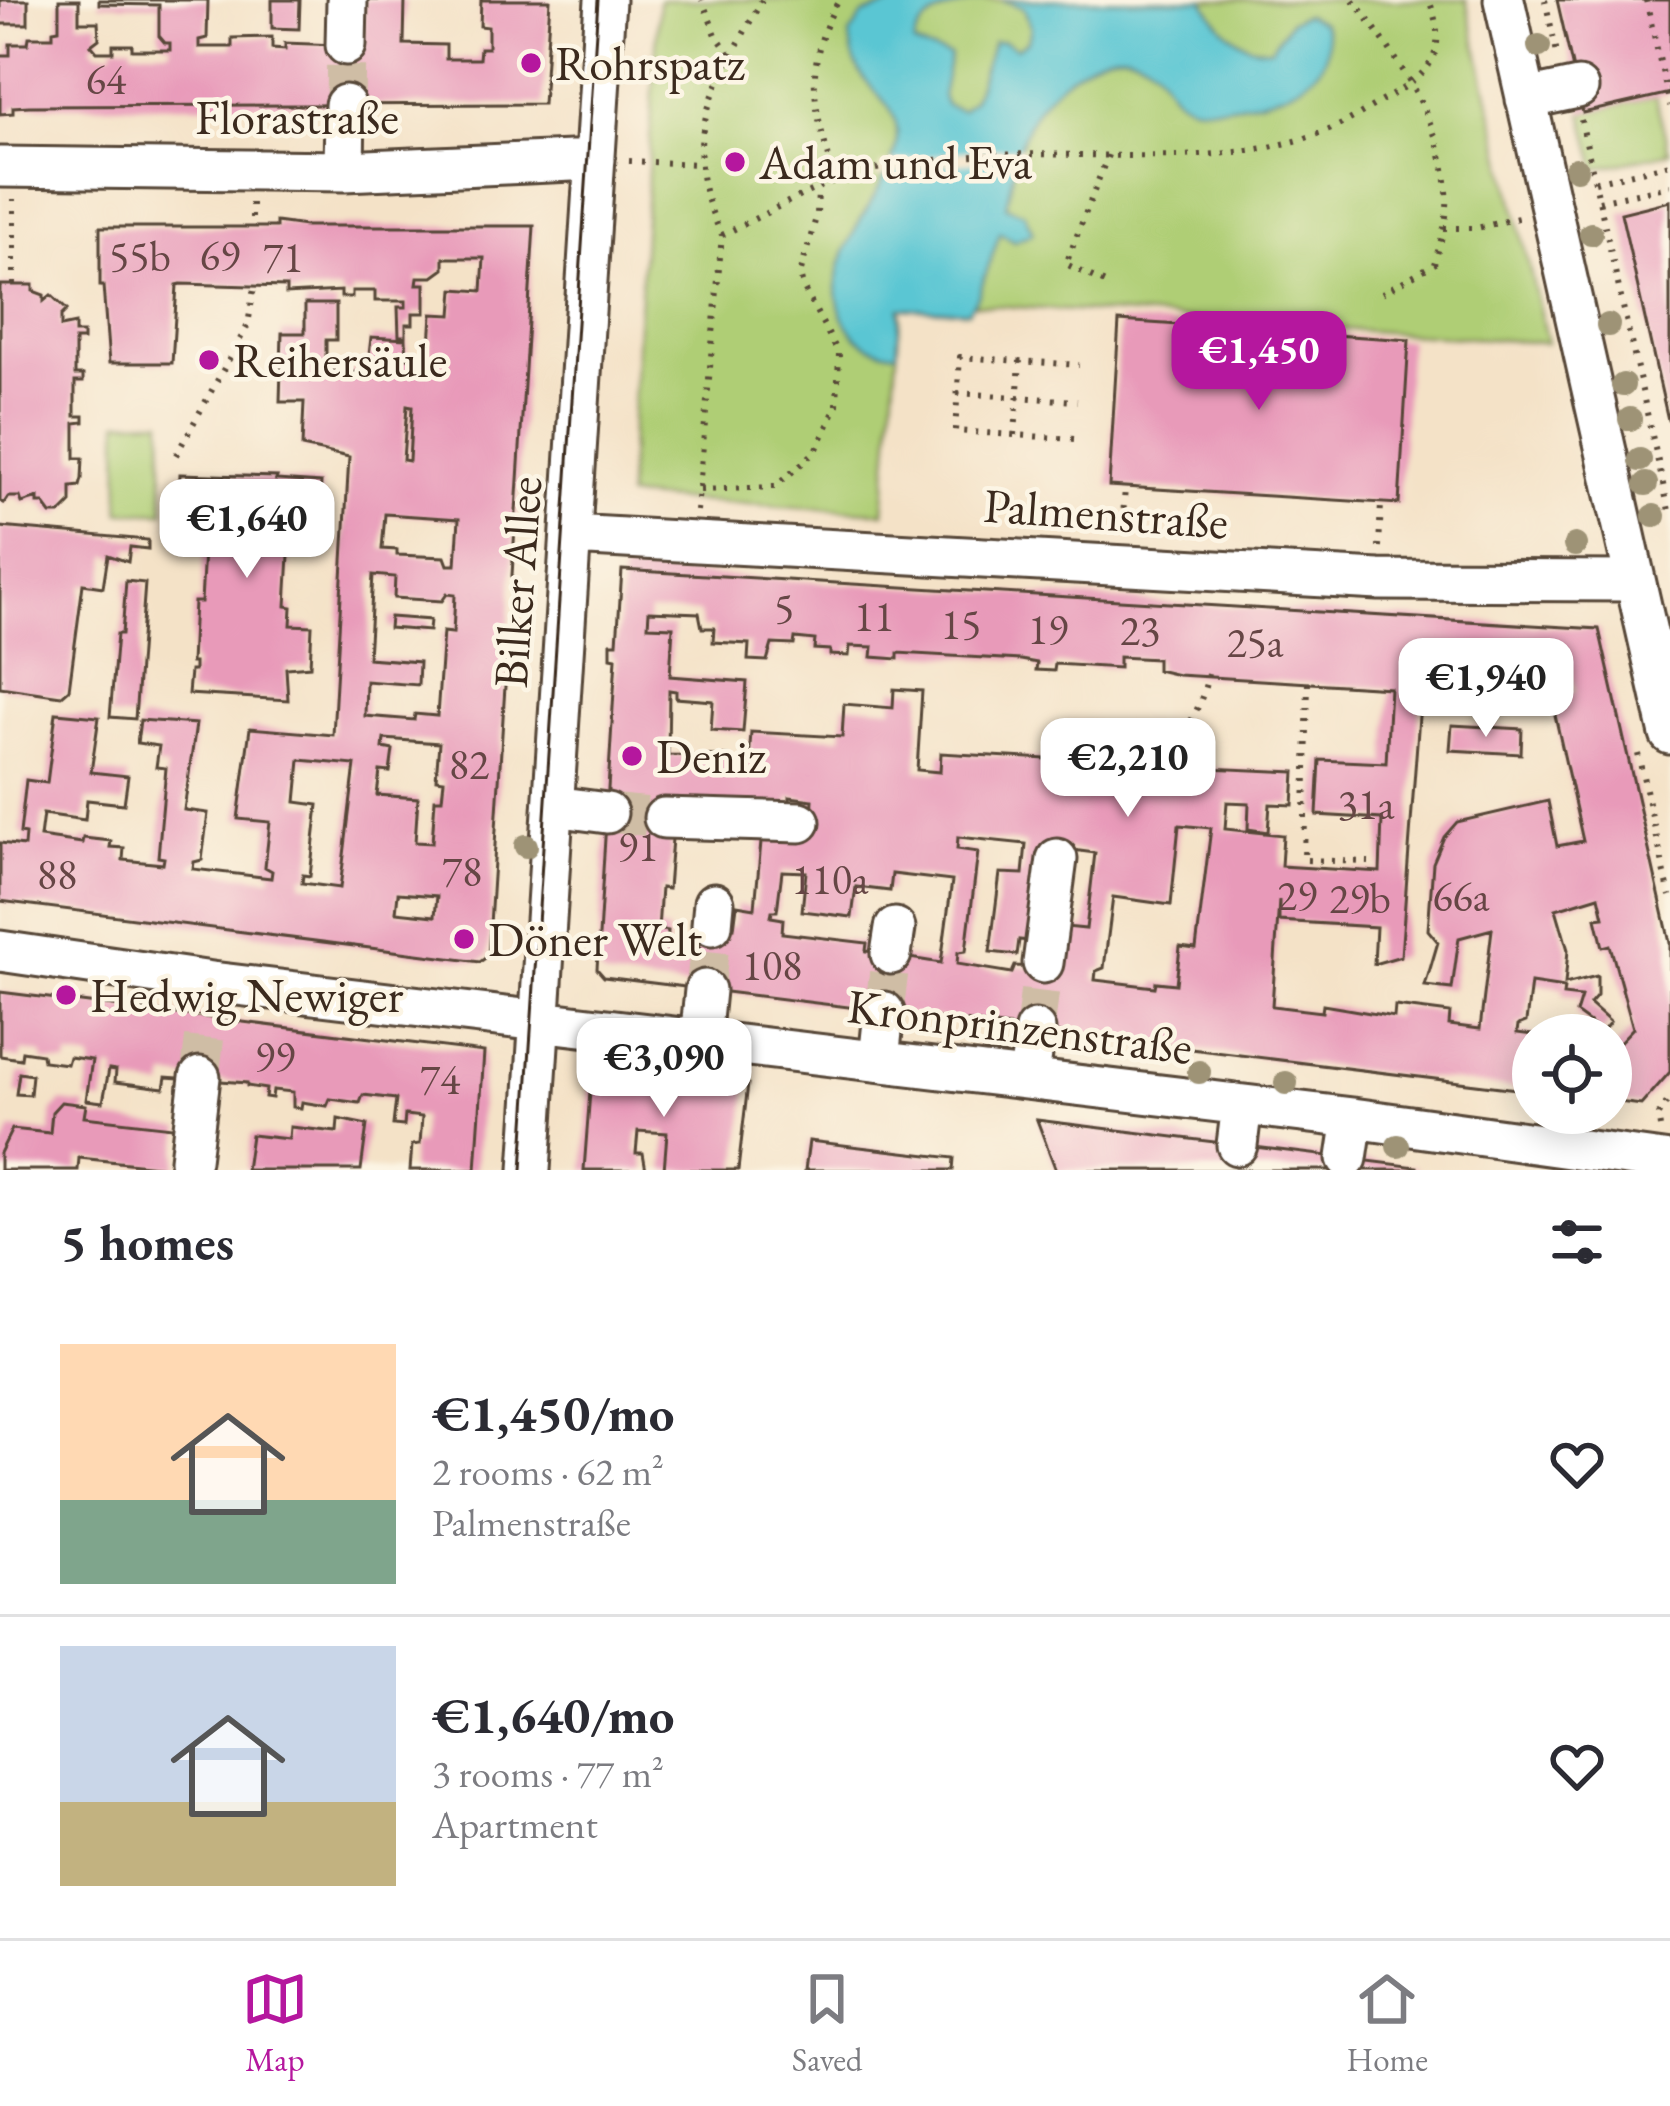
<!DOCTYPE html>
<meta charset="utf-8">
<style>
body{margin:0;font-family:"EB Garamond",serif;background:#f2f2f3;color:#2b2b33;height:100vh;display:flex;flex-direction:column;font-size:45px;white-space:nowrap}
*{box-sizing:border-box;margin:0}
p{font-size:39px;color:#7c7c81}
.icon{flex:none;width:66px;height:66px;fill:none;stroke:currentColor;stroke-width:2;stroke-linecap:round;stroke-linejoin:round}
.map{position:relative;height:1170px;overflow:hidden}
.side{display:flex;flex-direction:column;background:#fff;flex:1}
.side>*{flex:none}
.controls{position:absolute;left:1512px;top:1014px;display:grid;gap:24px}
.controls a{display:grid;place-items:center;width:120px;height:120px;border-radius:50%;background:#fff;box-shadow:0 6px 30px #0003;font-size:60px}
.price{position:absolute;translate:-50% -102px;padding:0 27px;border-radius:24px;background:#fff;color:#222;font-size:39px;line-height:78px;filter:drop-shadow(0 3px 6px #0008)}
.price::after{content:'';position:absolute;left:50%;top:72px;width:36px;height:27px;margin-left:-18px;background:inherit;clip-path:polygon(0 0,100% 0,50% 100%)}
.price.selected{background:#b5179e;color:#fff}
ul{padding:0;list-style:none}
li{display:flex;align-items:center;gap:36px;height:300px;padding:0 60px}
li+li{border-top:3px solid #e1e1e2}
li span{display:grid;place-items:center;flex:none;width:336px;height:240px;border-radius:0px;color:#555}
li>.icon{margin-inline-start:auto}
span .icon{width:144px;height:144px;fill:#fffc;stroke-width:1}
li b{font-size:51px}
h2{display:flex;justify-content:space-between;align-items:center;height:144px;padding:0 60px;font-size:51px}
.tab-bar{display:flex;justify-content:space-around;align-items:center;height:168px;border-top:3px solid #e1e1e2;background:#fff;font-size:33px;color:#7c7c81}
.tab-bar a{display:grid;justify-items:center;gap:6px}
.tab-bar .selected{color:#b5179e}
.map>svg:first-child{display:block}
.green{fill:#afce75;stroke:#757c4a;stroke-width:3}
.water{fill:#5ac6d3;stroke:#4a7878;stroke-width:3}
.pier{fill:#f4e2c7}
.building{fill:#e89ab9;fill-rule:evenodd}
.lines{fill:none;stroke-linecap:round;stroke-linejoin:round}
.minor-tunnel{stroke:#cfbda5;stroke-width:39;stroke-dasharray:39 20;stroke-linecap:butt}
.minor-casing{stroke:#574637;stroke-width:45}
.path{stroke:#574637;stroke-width:6;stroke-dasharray:3 9;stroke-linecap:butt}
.minor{stroke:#fff;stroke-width:39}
.tram{stroke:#3b2a1e;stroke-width:3}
.tree{fill:#9e9376}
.poi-dot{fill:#b5179e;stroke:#fcf5e5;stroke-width:4.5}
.labels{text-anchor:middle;stroke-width:9;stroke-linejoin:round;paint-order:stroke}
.number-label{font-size:42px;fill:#664645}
.poi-label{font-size:48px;fill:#3b2a1e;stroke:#fcf5e5;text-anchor:start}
.street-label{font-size:48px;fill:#3b2a1e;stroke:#fcf5e5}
</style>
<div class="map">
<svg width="1670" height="1170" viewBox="0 0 1670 1170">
<rect width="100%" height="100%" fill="#fcf5e5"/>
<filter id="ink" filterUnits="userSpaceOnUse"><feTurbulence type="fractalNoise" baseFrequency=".00833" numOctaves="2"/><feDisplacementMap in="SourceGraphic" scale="24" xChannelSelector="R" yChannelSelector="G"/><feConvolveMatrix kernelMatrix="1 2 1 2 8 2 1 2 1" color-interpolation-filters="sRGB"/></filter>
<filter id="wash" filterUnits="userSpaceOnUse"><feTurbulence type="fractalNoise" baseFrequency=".004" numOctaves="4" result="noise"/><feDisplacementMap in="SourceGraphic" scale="48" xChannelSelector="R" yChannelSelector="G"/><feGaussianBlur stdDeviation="2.7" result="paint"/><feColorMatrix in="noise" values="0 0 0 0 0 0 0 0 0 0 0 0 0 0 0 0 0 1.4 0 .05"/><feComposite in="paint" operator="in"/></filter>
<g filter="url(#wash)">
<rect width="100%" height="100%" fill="#f4e2c7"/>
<path class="green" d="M659 0H1466L1547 343 972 304 968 311 901 307 884 512 627 497Z
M1655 96 1669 152 1597 169 1583 113Z
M162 420 164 512H120L119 421Z"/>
<path class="water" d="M909 0H984C958 6 917 14 914 45L919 47 950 56 942 96 946 105 961 110 973 99 993 42 1004 41 1016 48 1028 41 1031 27 1024 8 1002 0H1204C1217 25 1241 51 1271 48L1290 21 1305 15 1322 23C1353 89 1238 112 1193 105 1166 100 1165 67 1141 58 1123 50 1105 53 1089 63 1025 100 1020 138 1006 206L1024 213 1033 233 1014 241 1000 233 979 294 968 311 900 308 897 353C873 350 857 343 845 321 810 255 900 189 897 131 894 91 852 91 850 35L863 15Z"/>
<path class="pier" d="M980 148H1024L1021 159 933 166 875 178 881 164Z"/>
<g id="blocks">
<path class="building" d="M0 0H28V24H0Z
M59 0H79V22H98L99 39 91 45 97 52H113V45H132V50H170V43H165L159 36V5L99 4V0H208L207 38 199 40V47H232V38L272 37V48L285 49V43L364 46V0H405L404 44 446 45V59H479L480 48H488V27L480 26 481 0H550L543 104 29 106 13 107V113L0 114V55H10V44H28L29 37H53V30L59 29Z
M272 0H300L299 29 272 28Z
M1557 0H1670V93L1583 113Z
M1670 201V420H1668L1621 213Z
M276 222 305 226H534L488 956 480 962 0 901V843L24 846 25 834 20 833 26 780 47 783 56 713 99 717 91 772 128 776 124 804 87 800 85 820 43 814 40 837 82 843 83 838 111 841 110 847 124 848 123 860 163 864 164 858 158 857 166 768 156 767 159 746 137 743 140 720 196 724 184 810 208 813 202 860 194 862 193 869 271 878 272 871 265 867 270 822 238 819 250 728 333 735 349 457 302 447 304 402H280L282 333H305V304H336V340H326V370L367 373 371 337 406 339 407 358 429 360 432 314 452 315 454 289 482 291 484 258H444V269L433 277H418L417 284H425V313H413V324H406V336H399L398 307H406V301H375V291H352V297H341V291L286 294V287L181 284 177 285 172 363H109L103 286H100V227H276ZM407 406 412 407 409 461 403 460ZM385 514 459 519 456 565H448L445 557 397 555V550L382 549ZM373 575 395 577 394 598 442 601 447 594 455 595 453 633 443 632 437 716 415 714 414 720 365 716 366 681 418 685 419 662 368 658ZM384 739 439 743 436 779 444 780 442 799H435L432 843 415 842 418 798 377 795 380 771 390 772 393 750 383 748ZM300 760 355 765 340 888 302 883 303 875 310 876 318 805 296 802ZM398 893 437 896 435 916 396 912Z
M0 285H33V291L44 295V301L51 295 67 310 61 316V327L75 324V333H83V340H75V375H83V382H75V416H84V422L75 423V458H83L82 479 80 486 71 487V503L60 514H51L43 503H38V498L22 503 20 497H8L4 503 0 501Z
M1119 321 1409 340 1399 504 1109 486Z
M180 474 277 477 276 480 321 483 318 540 290 538 286 606 292 607 291 625 312 626 310 666 286 668 288 700 188 694 190 671H194V663H191L194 602H201L205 533 177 531Z
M0 527 148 540V549L130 547 128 562 108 555 103 587 83 584 69 689 61 696 0 687Z
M622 570 1599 629 1670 943V1072L1641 1105 1611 1101V1051L1633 1028 1610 945 1603 947 1596 918 1604 917 1599 896 1556 909 1568 950 1565 984 1597 976V996L1590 1004 1610 1022 1602 1032 1576 1013 1581 997 1563 995 1564 988 1531 983 1526 1022 1518 1025 1517 1033 1533 1035V1091L604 977 597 969 616 658 611 657V643H617ZM649 611 699 613 702 628H714L713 642 749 644 748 660 767 661 772 644 794 645 795 638 815 640 814 649 830 650V655L849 656 850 646 873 647 872 657 898 659V653L1021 660 1037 663 1036 670 1054 671 1055 664 1119 668V657L1157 659V670L1178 675 1390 688 1386 763 1320 760 1317 815 1382 819 1380 872 1281 866 1283 835 1225 829 1227 802 1249 803 1248 829 1268 832 1270 804 1293 805 1295 772 1208 768V772L1091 762 1092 744 1064 741 1063 760 941 753 940 772 917 770 922 691 894 689 893 708 844 704 842 737 751 732 749 763 727 762 728 756 668 755 669 690 676 691V698L713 701 711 730 743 732 747 682 670 676 673 627 648 626ZM1554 666 1570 667 1575 692 1551 697 1583 841 1557 846 1548 801 1457 822 1444 837 1433 863 1428 930 1438 942 1425 986 1452 989 1459 938 1492 929 1480 1029 1449 1025 1450 1013 1395 1006 1394 1017 1323 1005 1322 1012 1272 1006 1279 900V921L1376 927 1374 964 1401 956 1420 703 1430 704 1437 697 1438 683 1456 684 1457 677 1553 683ZM790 797 813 800 811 833 762 831 755 908 737 905 734 928 702 924 699 952 667 949 668 931 658 929 661 888 668 889 673 826 789 811ZM1179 825 1211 828 1196 949 1180 947 1176 984 1156 982 1155 987 1095 980 1096 971 1104 968 1113 897 1171 905ZM958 837 1026 844 1023 874 1000 873 990 952 1017 955 1019 940 1039 942 1050 847 1095 853 1086 929 1066 927 1034 967 1015 966 1012 973 957 964 958 952 966 951 978 852 957 849ZM782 871 806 872 802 911 852 917 856 887 890 891 892 874 952 881 941 963 866 951 867 943 782 933 783 919 771 917 772 911H777Z
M126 581 145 583 135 719 110 717 117 634H122Z
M390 617 430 620 429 631 389 628Z
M1452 725 1522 729 1521 754 1450 750Z
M0 992 484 1052 476 1170H410L412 1145 420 1144 422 1117 405 1115 404 1126 393 1125 396 1099 363 1095 360 1103 330 1099 327 1106 302 1102 301 1108 293 1107V1092L273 1090 272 1098 265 1097 266 1089 247 1086V1083L166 1077 164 1088 115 1082 116 1070 109 1069 103 1102 86 1100 92 1060 69 1057 67 1064 43 1061 42 1054 22 1051 21 1059 0 1056Z
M592 1066 748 1084 738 1170H664L667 1133 638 1131 636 1153H643L646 1170H584Z
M19 1073 32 1075 30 1095 16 1094Z
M61 1102 86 1105 84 1117 181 1128 176 1168 79 1158 78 1170H0V1153L12 1129 50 1133 52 1112Z
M338 1119 367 1125 361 1170H246L251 1135 289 1139 290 1127 337 1132Z
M1037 1120 1417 1167V1170H1056Z
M809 1141 954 1158 953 1170H805Z"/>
</g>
</g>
<g filter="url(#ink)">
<use href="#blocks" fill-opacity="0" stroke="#574637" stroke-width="3"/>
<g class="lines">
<path class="minor-tunnel" d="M345 105 346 45
M607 813 664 818
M705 990 712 925
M884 1012 891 954
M1035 1030 1043 963
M200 1077 207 1017"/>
<g class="minor-casing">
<path id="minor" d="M1504 0 1670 734
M346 45 347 1
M1526 99 1578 88
M0 167 344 171 595 160
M344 171 345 105
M571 535 1379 580 1635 581
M554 806 607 813
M664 818 800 822
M712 925 714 903
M0 951 212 982 1353 1118 1670 1162
M891 954 895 928
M1043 963 1057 859
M700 1040 705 990
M879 1060 884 1012
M1029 1078 1035 1030
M1237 1145 1242 1105
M1347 1158 1353 1118
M190 1160 200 1077
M530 1170 605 0"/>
</g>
<path class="path" d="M1353 0C1395 53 1442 121 1447 191 1449 216 1441 241 1434 264L1382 293
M1545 0 1558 57
M1646 0 1670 106
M732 55 762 0
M1581 120 1670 515
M1108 155 1066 264 1111 286
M629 161 700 164
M836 180C814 111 801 66 839 0
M1595 182 1670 164
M1599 201 1670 186
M252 203V227
M1444 228H1477L1518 218
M722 235C760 217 798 195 837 180 867 168 904 165 936 160 1062 142 1196 176 1318 134 1341 127 1362 112 1383 100 1430 74 1450 55 1429 0
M14 285V199
M957 393 1077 401
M1015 435 1020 361
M1074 439 955 431 960 357 1079 365
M176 455 248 325 254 287
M700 490 775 487 816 451 837 405 839 354 804 289 800 275 817 214 818 190
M697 511 722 235C688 167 697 121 731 56L716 35 702 0
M1122 533 1125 487
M1379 547 1381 503
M1308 683 1304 860 1369 862
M1638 754 1670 896
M1161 758C1187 733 1201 709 1208 674
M1660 1127 1658 1115 1670 1098"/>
<use href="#minor" class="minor"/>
<path class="tram" d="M522 1170 598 0"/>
</g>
<g class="tree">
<circle cx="1539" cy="46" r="12"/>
<circle cx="1576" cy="169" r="12"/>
<circle cx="1591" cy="234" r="12"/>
<circle cx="1608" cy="325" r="12"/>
<circle cx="1623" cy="385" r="12"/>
<circle cx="1630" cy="419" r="12"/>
<circle cx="1640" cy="460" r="12"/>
<circle cx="1646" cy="484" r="12"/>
<circle cx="1654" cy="516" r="12"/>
<circle cx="1575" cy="545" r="12"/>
<circle cx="526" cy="846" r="12"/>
<circle cx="1199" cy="1072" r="12"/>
<circle cx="1286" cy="1083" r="12"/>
<circle cx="1398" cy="1146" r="12"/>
</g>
</g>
<g class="poi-dot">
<circle cx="531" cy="63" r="12"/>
<circle cx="735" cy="162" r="12"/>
<circle cx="209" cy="360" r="12"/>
<circle cx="632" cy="756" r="12"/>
<circle cx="464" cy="939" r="12"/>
<circle cx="66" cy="995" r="12"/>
</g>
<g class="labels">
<g class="number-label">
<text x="106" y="94">64</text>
<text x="220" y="270">69</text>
<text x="140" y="271">55b</text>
<text x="283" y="272">71</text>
<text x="784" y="623">5</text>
<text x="874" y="631">11</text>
<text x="961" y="639">15</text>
<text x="1048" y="644">19</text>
<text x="1140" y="645">23</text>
<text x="1255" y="657">25a</text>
<text x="469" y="779">82</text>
<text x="1366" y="819">31a</text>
<text x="638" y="861">91</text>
<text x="462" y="886">78</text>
<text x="57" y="889">88</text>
<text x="830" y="894">110a</text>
<text x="1297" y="910">29</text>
<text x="1461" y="911">66a</text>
<text x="1360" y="913">29b</text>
<text x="772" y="980">108</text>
<text x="275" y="1071">99</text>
<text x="440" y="1094">74</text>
</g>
<g class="poi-label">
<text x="555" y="80">Rohrspatz</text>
<text x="759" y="179">Adam und Eva</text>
<text x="233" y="377">Reihersäule</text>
<text x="656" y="773">Deniz</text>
<text x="488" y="956">Döner Welt</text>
<text x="90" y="1012">Hedwig Newiger</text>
</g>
<g class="street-label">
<text x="297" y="134">Florastraße</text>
<text transform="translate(1106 513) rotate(4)" y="17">Palmenstraße</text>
<text transform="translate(517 582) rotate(-86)" y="17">Bilker Allee</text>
<text transform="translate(1020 1026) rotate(7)" y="17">Kronprinzenstraße</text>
</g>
</g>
</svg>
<div class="controls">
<a><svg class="icon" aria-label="locate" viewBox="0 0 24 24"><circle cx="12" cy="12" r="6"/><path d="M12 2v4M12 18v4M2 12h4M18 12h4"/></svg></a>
</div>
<b class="price selected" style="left:1259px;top:413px">€1,450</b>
<b class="price" style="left:247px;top:581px">€1,640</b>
<b class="price" style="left:1486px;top:740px">€1,940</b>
<b class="price" style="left:1128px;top:820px">€2,210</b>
<b class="price" style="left:664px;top:1120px">€3,090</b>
</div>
<section class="side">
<h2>5 homes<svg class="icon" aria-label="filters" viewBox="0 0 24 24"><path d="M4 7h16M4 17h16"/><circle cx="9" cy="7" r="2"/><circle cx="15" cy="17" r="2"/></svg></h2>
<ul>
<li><span style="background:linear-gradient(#ffd9b3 65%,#7fa58c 0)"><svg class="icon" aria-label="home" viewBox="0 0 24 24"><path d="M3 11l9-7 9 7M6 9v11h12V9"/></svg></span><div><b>€1,450/mo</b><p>2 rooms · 62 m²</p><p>Palmenstraße</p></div><svg class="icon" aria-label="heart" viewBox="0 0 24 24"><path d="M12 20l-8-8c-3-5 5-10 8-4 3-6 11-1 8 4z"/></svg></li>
<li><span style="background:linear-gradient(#c9d6e8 65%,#c2b280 0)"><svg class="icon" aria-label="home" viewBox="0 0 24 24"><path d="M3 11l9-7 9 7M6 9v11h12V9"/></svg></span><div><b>€1,640/mo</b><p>3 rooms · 77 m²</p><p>Apartment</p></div><svg class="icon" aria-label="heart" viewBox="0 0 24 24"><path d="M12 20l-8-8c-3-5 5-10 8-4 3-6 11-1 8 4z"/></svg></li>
</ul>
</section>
<nav class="tab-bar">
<a class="selected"><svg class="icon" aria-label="map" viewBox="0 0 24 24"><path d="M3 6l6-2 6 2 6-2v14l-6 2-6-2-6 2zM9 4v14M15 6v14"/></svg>Map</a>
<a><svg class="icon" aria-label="saved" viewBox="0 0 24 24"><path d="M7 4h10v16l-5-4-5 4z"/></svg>Saved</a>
<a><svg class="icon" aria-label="home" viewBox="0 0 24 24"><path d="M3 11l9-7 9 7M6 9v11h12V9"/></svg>Home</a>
</nav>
